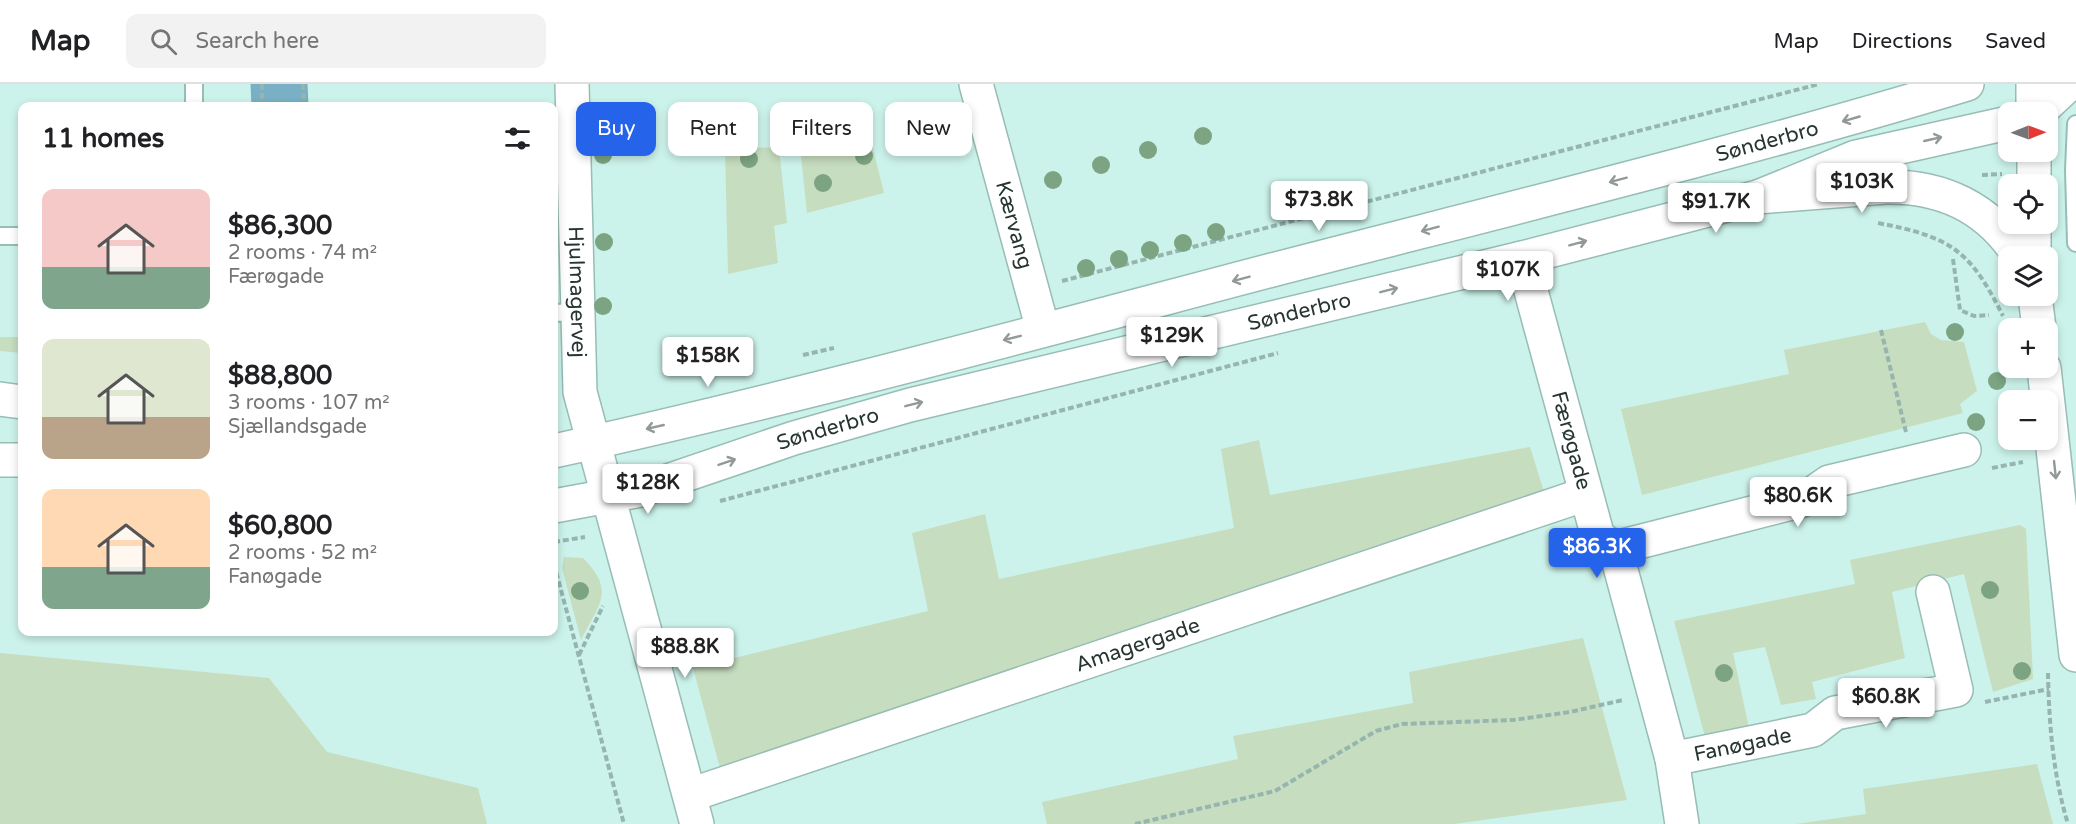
<!DOCTYPE html>
<meta charset="utf-8">
<style>
body{margin:0;font-family:"Varela Round",sans-serif;background:#f2f2f2;color:#202124;height:100vh;display:flex;flex-direction:column;font-size:22px;white-space:nowrap}
*{box-sizing:border-box;margin:0}
p{font-size:20px;color:#757577}
.icon{flex:none;width:33px;height:33px;fill:none;stroke:currentColor;stroke-width:2;stroke-linecap:round;stroke-linejoin:round}
.map{position:relative;flex:1;overflow:hidden}
.sheet{position:absolute;left:18px;top:18px;width:540px;height:534px;display:flex;flex-direction:column;background:#fff;border-radius:12px;box-shadow:0 3px 9px #0003}
.sheet>*{flex:none}
.top-card{position:absolute;left:576px;top:18px;width:570px;height:54px;display:flex;gap:12px}
.needle{width:39px;rotate:89deg}
.buttons{position:absolute;left:1998px;top:18px;display:grid;gap:12px}
.buttons a{display:grid;place-items:center;width:60px;height:60px;border-radius:12px;background:#fff;box-shadow:0 3px 9px #0003;font-size:30px}
.price{position:absolute;translate:-50% -51px;padding:0 14px;border-radius:6px;background:#fff;color:#222;font-size:20px;line-height:39px;filter:drop-shadow(0 2px 3px #0008)}
.price::after{content:'';position:absolute;left:50%;top:36px;width:18px;height:14px;margin-left:-9px;background:inherit;clip-path:polygon(0 0,100% 0,50% 100%)}
.price.active{background:#2563eb;color:#fff}
ul{padding:0;list-style:none}
li{display:flex;align-items:center;gap:18px;height:150px;padding:0 24px}
li span{display:grid;place-items:center;flex:none;width:168px;height:120px;border-radius:12px;color:#555}
li>.icon{margin-inline-start:auto}
span .icon{width:72px;height:72px;fill:#fffc;stroke-width:1}
li b{font-size:26px}
h2{display:flex;justify-content:space-between;align-items:center;height:72px;padding:0 24px;font-size:26px}
.chip{padding:0 21px;border-radius:12px;background:#fff;box-shadow:0 3px 9px #0003;font-size:21px;line-height:54px}
.chip.active{background:#2563eb;color:#fff}
header{display:flex;align-items:center;gap:36px;box-sizing:border-box;height:84px;padding:0 30px;background:#fff;border-bottom:2px solid #e0e0e0}
header strong{font-size:28px}
nav{display:flex;gap:33px;margin-inline-start:auto;font-size:21px}
.search{width:420px;height:54px;background:#f2f2f2;display:flex;align-items:center;gap:15px;box-sizing:border-box;padding:0 21px;border-radius:12px;color:#757577;font-size:22px}
.map>svg:first-child{display:block}
.green{fill:#c6ddbf}
.lines{fill:none;stroke-linecap:round;stroke-linejoin:round}
.river{stroke:#79b0c5;stroke-width:57}
.service-casing{stroke:#97bdb5;stroke-width:20}
.minor-casing{stroke:#97bdb5;stroke-width:36}
.tertiary-casing{stroke:#97bdb5;stroke-width:36}
.secondary-casing{stroke:#97bdb5;stroke-width:36}
.path{stroke:#96b5af;stroke-width:4;stroke-dasharray:6 3;stroke-linecap:butt}
.service{stroke:#fff;stroke-width:16}
.minor{stroke:#fff;stroke-width:33}
.tertiary{stroke:#fff;stroke-width:33}
.secondary{stroke:#fff;stroke-width:33}
.tree{fill:#7ca482}
.oneway{stroke:#929a98}
.labels{text-anchor:middle;stroke-width:5;stroke-linejoin:round;paint-order:stroke}
.street-label{font-size:21px;fill:#263532;stroke:#fff}
</style>
<header>
<strong>Map</strong>
<div class="search"><svg class="icon" aria-label="search" viewBox="0 0 24 24"><circle cx="10" cy="10" r="6"/><path d="M15 15l6 6"/></svg>Search here</div>
<nav><a>Map</a><a>Directions</a><a>Saved</a></nav>
</header>
<div class="map">
<svg width="2076" height="740" viewBox="0 0 2076 740">
<rect width="100%" height="100%" fill="#ccf3eb"/>
<path class="green" d="M872 61 884 109 807 129 800 63Z
M779 63 787 139 774 142 778 179 728 190 725 65Z
M1925 238 1931 250 1941 256 1964 258 1977 307 1960 320 1963 329 1642 411 1621 325 1789 290 1784 266Z
M0 253H22V269L0 267Z
M1259 356 1270 411 1530 363 1545 411 720 684 693 584 928 527 912 449 985 430 999 495 1234 444 1221 365Z
M2020 441 2026 445 2033 595 1993 608 1964 490 1892 508 1905 574 1812 598 1816 615 1781 621 1765 563 1733 569 1749 644 1705 653 1674 537 1855 500 1850 476Z
M564 473 583 474C616 507 599 520 581 556L562 484Z
M1583 554 1627 716 1454 740H1047L1042 718 1238 675 1233 652 1413 619 1409 588Z
M0 569 269 594 327 668 478 704 487 740H0Z
M2037 680 2053 740H1796L1866 730 1863 705Z"/>
<g class="lines">
<path class="river" d="M279 0 280 22"/>
<g class="service-casing">
<path id="service" d="M194 0V22
M2076 40 2074 86 2076 159
M0 152H22
M554 229 578 228"/>
</g>
<g class="minor-casing">
<g id="minor">
<path id="s1" d="M572 0 580 308 697 740"/>
<path id="s2" d="M976 0 1043 246"/>
<path id="s3" d="M1522 174 1598 453 1615 464 1672 675 1682 740"/>
<path d="M1615 464 1803 416 1829 398 1964 366"/>
<path id="s4" d="M1672 675 1813 646 1835 629 1956 606 1933 508"/>
<path id="s5" d="M690 711 1586 410"/>
</g>
</g>
<g class="tertiary-casing">
<g id="tertiary">
<path d="M2039 28 2069 0"/>
<path d="M0 315 22 318"/>
<path id="s6" d="M554 367C795 314 1033 249 1272 186 1504 126 1738 69 1967 0"/>
<path d="M0 376H22"/>
<path id="s7" d="M554 422 641 406 794 354 910 321 1522 174 1758 113 1856 73 2008 39"/>
</g>
</g>
<g class="secondary-casing">
<path id="secondary" d="M2033 28V0
M2034 68V100
M1758 113 1886 103C1942 102 1989 124 2019 172
M2034 140V172
M2035 212 2039 244
M2044 284 2076 571"/>
</g>
<path class="path" d="M262 0V22
M303 0 304 22
M1982 91 2002 90
M1878 139C1951 153 1970 166 2003 232
M1953 175 1960 226 1974 232 1989 231
M1062 197 1819 0
M1881 246 1906 348
M803 271 834 264
M1992 384 2023 378
M720 417 1278 269
M554 458 585 453
M554 480 624 740
M579 571 603 522
M2048 589C2049 640 2053 691 2068 740
M1985 618 2049 605
M1135 740 1275 707 1376 647 1402 640 1513 636 1570 628 1623 616"/>
<use href="#service" class="service"/>
<use href="#minor" class="minor"/>
<use href="#tertiary" class="tertiary"/>
<use href="#secondary" class="secondary"/>
</g>
<g class="tree">
<circle cx="1203" cy="52" r="9"/>
<circle cx="1148" cy="66" r="9"/>
<circle cx="603" cy="71" r="9"/>
<circle cx="864" cy="72" r="9"/>
<circle cx="749" cy="75" r="9"/>
<circle cx="1101" cy="81" r="9"/>
<circle cx="1053" cy="96" r="9"/>
<circle cx="823" cy="99" r="9"/>
<circle cx="1216" cy="148" r="9"/>
<circle cx="604" cy="158" r="9"/>
<circle cx="1183" cy="159" r="9"/>
<circle cx="1150" cy="166" r="9"/>
<circle cx="1119" cy="175" r="9"/>
<circle cx="1086" cy="184" r="9"/>
<circle cx="603" cy="222" r="9"/>
<circle cx="1955" cy="248" r="9"/>
<circle cx="1997" cy="297" r="9"/>
<circle cx="1976" cy="338" r="9"/>
<circle cx="1990" cy="506" r="9"/>
<circle cx="580" cy="507" r="9"/>
<circle cx="2022" cy="587" r="9"/>
<circle cx="1724" cy="589" r="9"/>
</g>
<defs><path id="oneway-shaft" d="M-6 0H5M1.5-3L5.5 0L1.5 3" fill="none" stroke-width="1.6" stroke-linecap="round" stroke-linejoin="round" transform="scale(1.5)"/></defs>
<g class="oneway">
<use href="#oneway-shaft" transform="translate(1851 35) rotate(164)"/>
<use href="#oneway-shaft" transform="translate(1933 55) rotate(-13)"/>
<use href="#oneway-shaft" transform="translate(1618 96) rotate(165)"/>
<use href="#oneway-shaft" transform="translate(1430 145) rotate(165)"/>
<use href="#oneway-shaft" transform="translate(1578 159) rotate(-15)"/>
<use href="#oneway-shaft" transform="translate(1241 195) rotate(165)"/>
<use href="#oneway-shaft" transform="translate(1389 206) rotate(-14)"/>
<use href="#oneway-shaft" transform="translate(1012 254) rotate(166)"/>
<use href="#oneway-shaft" transform="translate(914 320) rotate(-14)"/>
<use href="#oneway-shaft" transform="translate(655 343) rotate(167)"/>
<use href="#oneway-shaft" transform="translate(727 378) rotate(-19)"/>
<use href="#oneway-shaft" transform="translate(2055 386) rotate(84)"/>
</g>
<g class="labels">
<g class="street-label">
<text dy="7" stroke="none"><textPath href="#s6" startOffset="1252">Sønderbro</textPath></text>
<text dy="7" stroke="none"><textPath href="#s2" startOffset="146">Kærvang</textPath></text>
<text dy="7" stroke="none"><textPath href="#s1" startOffset="208">Hjulmagervej</textPath></text>
<text dy="7" stroke="none"><textPath href="#s7" startOffset="771">Sønderbro</textPath></text>
<text dy="7" stroke="none"><textPath href="#s7" startOffset="285">Sønderbro</textPath></text>
<text dy="7" stroke="none"><textPath href="#s3" startOffset="189">Færøgade</textPath></text>
<text dy="7" stroke="none"><textPath href="#s5" startOffset="472">Amagergade</textPath></text>
<text dy="7" stroke="none"><textPath href="#s4" startOffset="72">Fanøgade</textPath></text>
</g>
</g>
</svg>
<div class="buttons">
<a><svg class="needle" viewBox="-14 -14 28 28"><path d="M0-13l5 13h-10z" fill="#e53935"/><path d="M0 13l5-13h-10z" fill="#757577"/></svg></a>
<a><svg class="icon" aria-label="locate" viewBox="0 0 24 24"><circle cx="12" cy="12" r="6"/><path d="M12 2v4M12 18v4M2 12h4M18 12h4"/></svg></a>
<a><svg class="icon" aria-label="layers" viewBox="0 0 24 24"><path d="M12 4l9 5-9 5-9-5zM3 14l9 5 9-5"/></svg></a>
<a>+</a>
<a>−</a>
</div>
<b class="price" style="left:1862px;top:130px">$103K</b>
<b class="price" style="left:1319px;top:148px">$73.8K</b>
<b class="price" style="left:1716px;top:150px">$91.7K</b>
<b class="price" style="left:1508px;top:218px">$107K</b>
<b class="price" style="left:1172px;top:284px">$129K</b>
<b class="price" style="left:708px;top:304px">$158K</b>
<b class="price" style="left:648px;top:431px">$128K</b>
<b class="price" style="left:1798px;top:444px">$80.6K</b>
<b class="price active" style="left:1597px;top:495px">$86.3K</b>
<b class="price" style="left:685px;top:595px">$88.8K</b>
<b class="price" style="left:1886px;top:645px">$60.8K</b>
<div class="top-card">
<a class="chip active">Buy</a>
<a class="chip">Rent</a>
<a class="chip">Filters</a>
<a class="chip">New</a>
</div>
<section class="sheet">
<h2>11 homes<svg class="icon" aria-label="filters" viewBox="0 0 24 24"><path d="M4 7h16M4 17h16"/><circle cx="9" cy="7" r="2"/><circle cx="15" cy="17" r="2"/></svg></h2>
<ul>
<li><span style="background:linear-gradient(#f6c9c9 65%,#7fa58c 0)"><svg class="icon" aria-label="home" viewBox="0 0 24 24"><path d="M3 11l9-7 9 7M6 9v11h12V9"/></svg></span><div><b>$86,300</b><p>2 rooms · 74 m²</p><p>Færøgade</p></div></li>
<li><span style="background:linear-gradient(#dfe7d0 65%,#b9a48a 0)"><svg class="icon" aria-label="home" viewBox="0 0 24 24"><path d="M3 11l9-7 9 7M6 9v11h12V9"/></svg></span><div><b>$88,800</b><p>3 rooms · 107 m²</p><p>Sjællandsgade</p></div></li>
<li><span style="background:linear-gradient(#ffd9b3 65%,#7fa58c 0)"><svg class="icon" aria-label="home" viewBox="0 0 24 24"><path d="M3 11l9-7 9 7M6 9v11h12V9"/></svg></span><div><b>$60,800</b><p>2 rooms · 52 m²</p><p>Fanøgade</p></div></li>
</ul>
</section>
</div>
